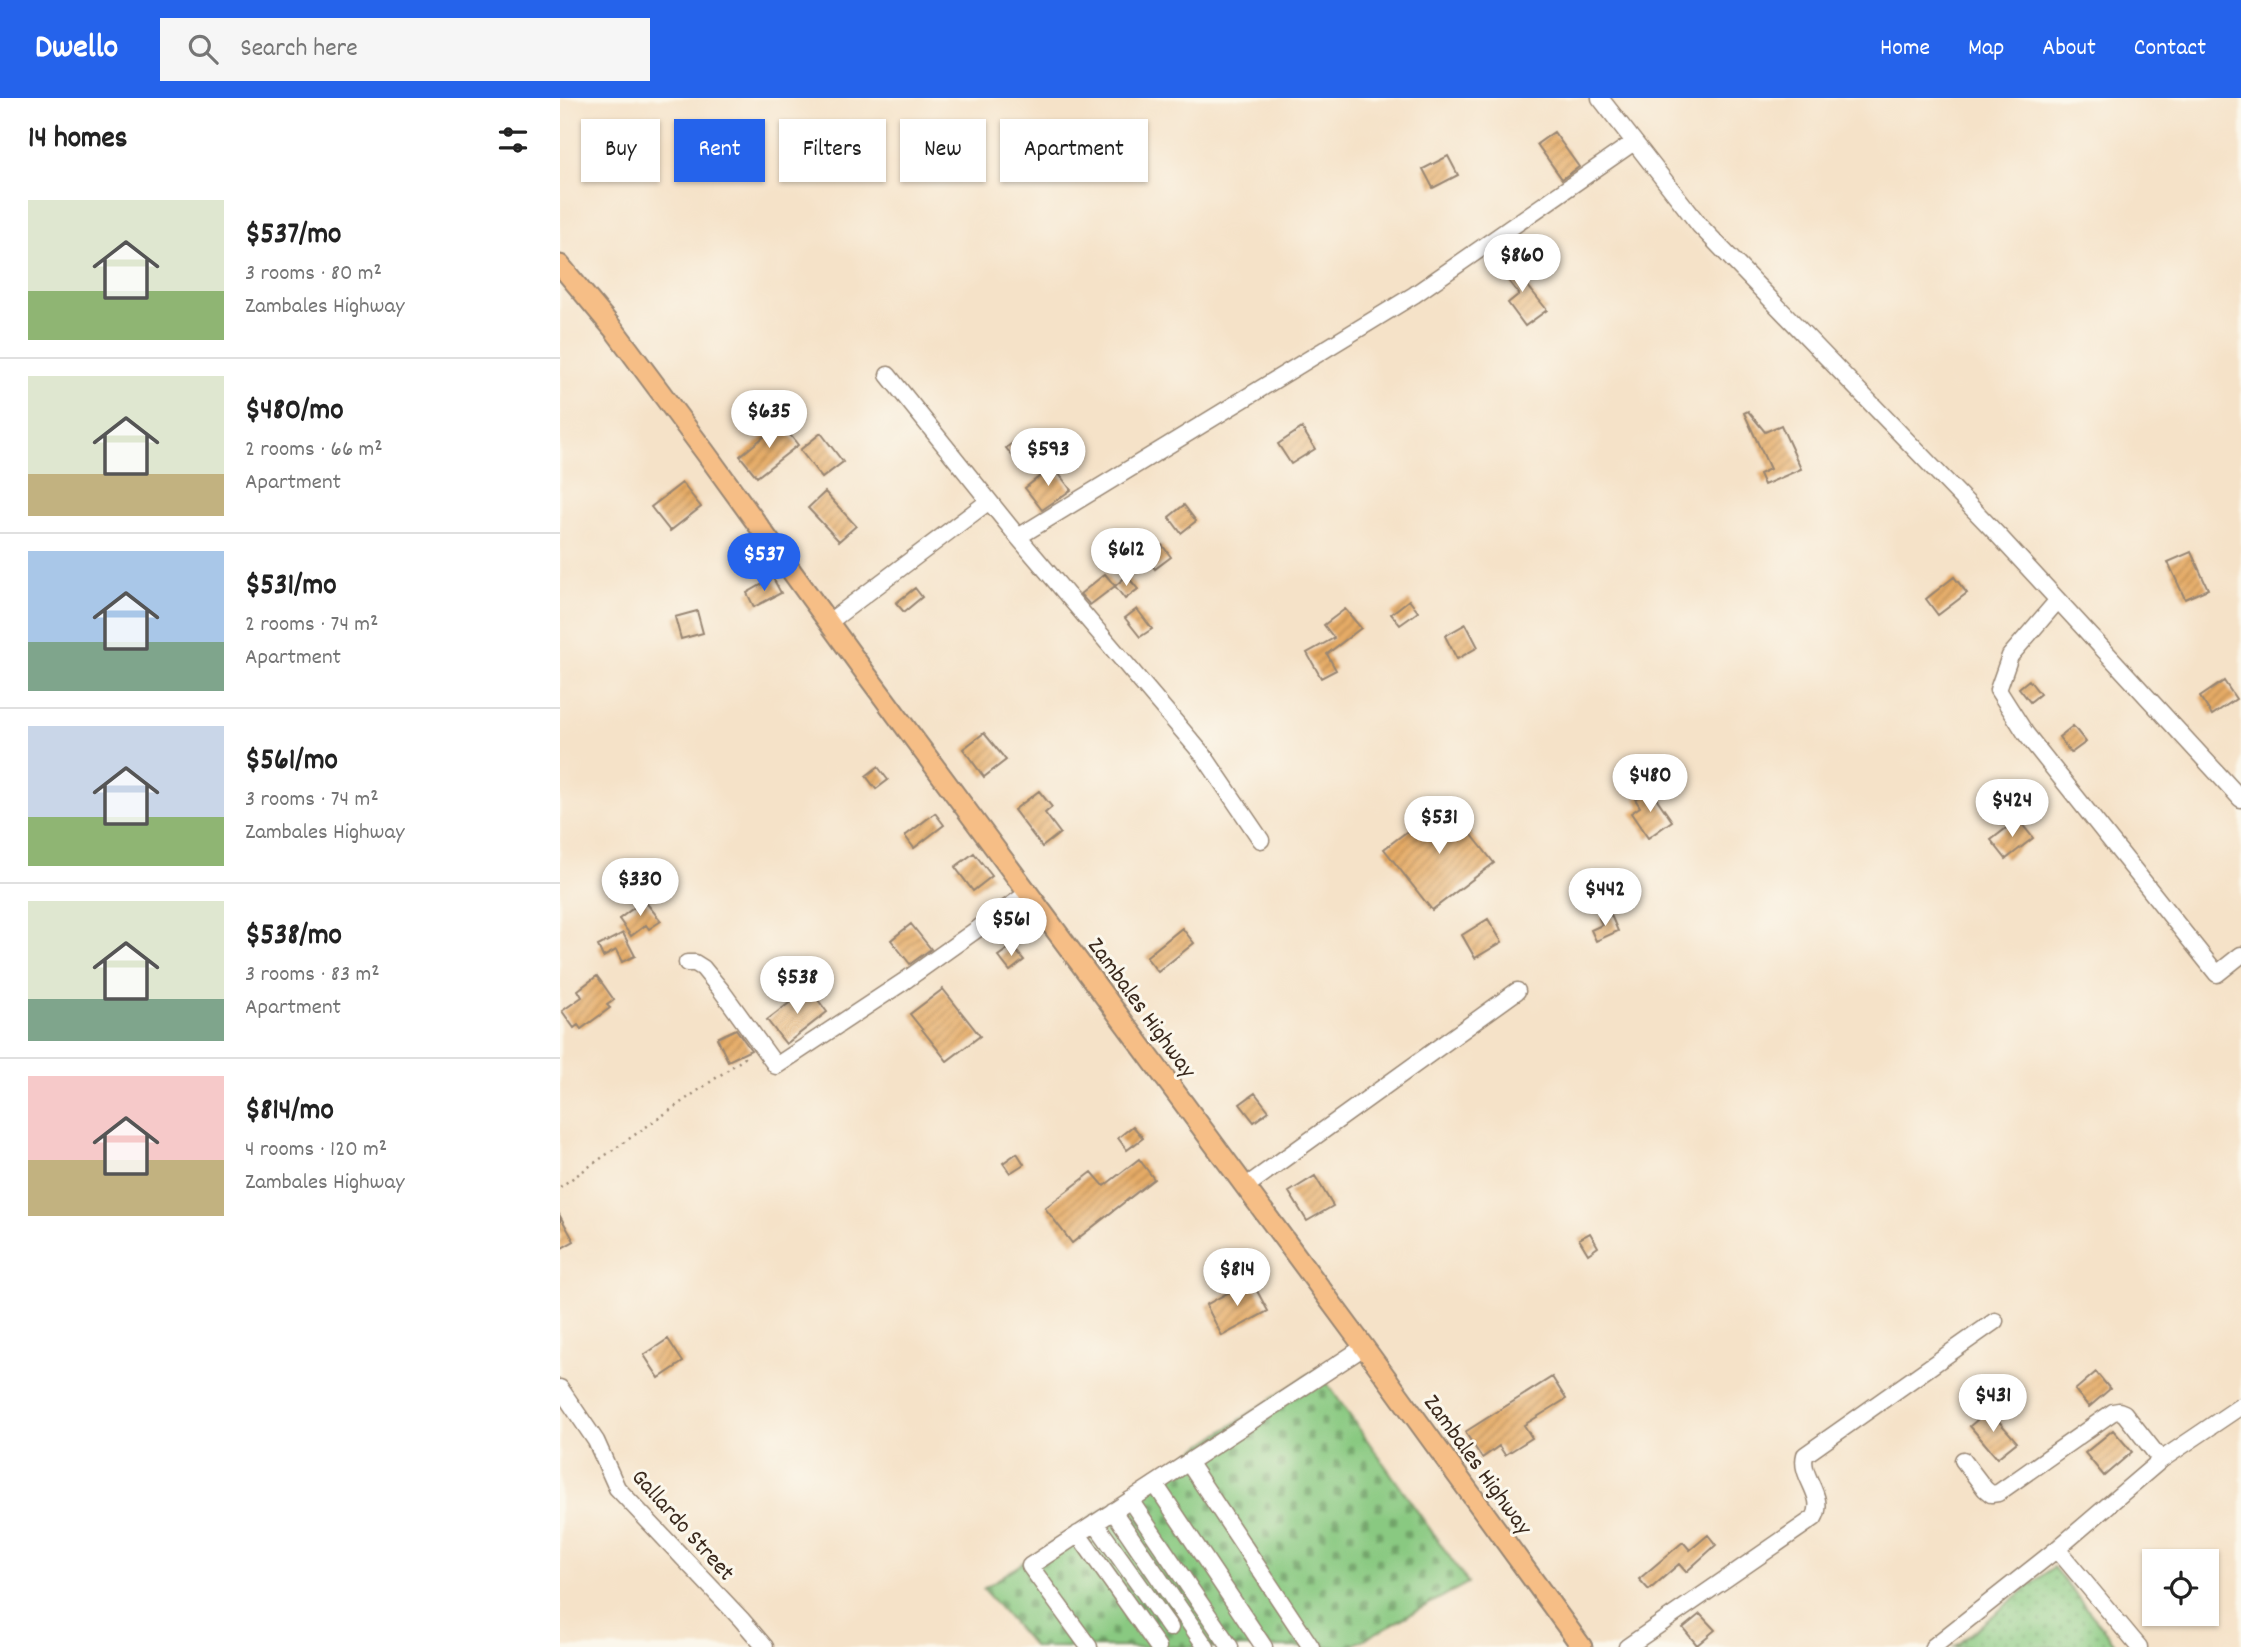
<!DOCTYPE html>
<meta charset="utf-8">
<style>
body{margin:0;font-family:Dekko,sans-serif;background:#f6f6f6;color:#222;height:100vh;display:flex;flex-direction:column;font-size:26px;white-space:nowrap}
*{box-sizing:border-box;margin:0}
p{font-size:23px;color:#767676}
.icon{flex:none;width:38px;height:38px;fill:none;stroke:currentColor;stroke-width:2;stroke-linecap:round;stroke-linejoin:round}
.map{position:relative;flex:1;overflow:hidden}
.sheet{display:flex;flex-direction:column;background:#fff;width:560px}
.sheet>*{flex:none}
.hud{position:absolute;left:21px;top:21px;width:665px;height:63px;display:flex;gap:14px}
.buttons{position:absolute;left:1582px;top:1451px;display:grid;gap:14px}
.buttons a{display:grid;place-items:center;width:77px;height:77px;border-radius:0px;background:#fff;box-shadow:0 2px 5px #0004;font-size:35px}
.price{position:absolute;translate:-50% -60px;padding:0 16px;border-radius:24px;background:#fff;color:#222;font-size:23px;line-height:46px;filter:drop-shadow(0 2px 4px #0008)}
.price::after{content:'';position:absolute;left:50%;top:42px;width:21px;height:16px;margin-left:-10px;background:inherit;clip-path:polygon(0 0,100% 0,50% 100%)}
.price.active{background:#2563eb;color:#fff}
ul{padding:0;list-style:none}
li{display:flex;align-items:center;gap:21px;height:175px;padding:0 28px}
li+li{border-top:2px solid #e0e0e0}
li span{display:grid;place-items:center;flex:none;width:196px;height:140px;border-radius:0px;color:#555}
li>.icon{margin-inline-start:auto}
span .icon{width:84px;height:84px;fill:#fffc;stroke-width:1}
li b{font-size:30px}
h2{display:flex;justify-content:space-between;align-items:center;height:84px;padding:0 28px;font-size:30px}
.tag{padding:0 24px;border-radius:0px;background:#fff;box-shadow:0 2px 5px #0004;font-size:24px;line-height:63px}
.tag.active{background:#2563eb;color:#fff}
header{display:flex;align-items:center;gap:42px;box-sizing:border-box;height:98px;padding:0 35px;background:#2563eb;color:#fff}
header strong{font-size:33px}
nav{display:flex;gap:38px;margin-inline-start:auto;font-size:24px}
.search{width:490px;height:63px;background:#f6f6f6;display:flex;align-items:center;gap:18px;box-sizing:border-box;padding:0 24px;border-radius:0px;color:#767676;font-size:26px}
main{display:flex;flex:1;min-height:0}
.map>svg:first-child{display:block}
.cemetery{fill:url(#cemetery-stones);stroke:#627a50;stroke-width:2}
.park{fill:url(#park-dots);stroke:#627a50;stroke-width:2}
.building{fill:url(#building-hatch)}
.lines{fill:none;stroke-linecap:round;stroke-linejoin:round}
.minor-casing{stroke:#988673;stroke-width:19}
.major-casing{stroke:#988673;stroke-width:23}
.path{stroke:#988673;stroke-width:2.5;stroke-dasharray:2 5;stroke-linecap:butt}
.minor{stroke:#fff;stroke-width:16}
.major{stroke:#f6be86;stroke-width:19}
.labels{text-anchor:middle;stroke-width:6;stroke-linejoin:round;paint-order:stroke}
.street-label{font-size:24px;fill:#3b2a1e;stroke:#fbf7ec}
</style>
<header>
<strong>Dwello</strong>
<div class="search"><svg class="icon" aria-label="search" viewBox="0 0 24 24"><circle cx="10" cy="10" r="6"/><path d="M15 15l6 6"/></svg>Search here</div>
<nav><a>Home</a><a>Map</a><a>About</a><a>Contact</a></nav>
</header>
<main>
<section class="sheet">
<h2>14 homes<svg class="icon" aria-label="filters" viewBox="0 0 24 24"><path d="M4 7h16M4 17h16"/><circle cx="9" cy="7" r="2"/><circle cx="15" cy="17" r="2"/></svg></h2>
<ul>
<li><span style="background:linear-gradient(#dfe7d0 65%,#8fb573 0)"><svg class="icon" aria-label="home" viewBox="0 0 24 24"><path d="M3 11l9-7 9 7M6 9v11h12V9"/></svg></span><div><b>$537/mo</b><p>3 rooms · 80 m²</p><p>Zambales Highway</p></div></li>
<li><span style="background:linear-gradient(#dfe7d0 70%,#c2b280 0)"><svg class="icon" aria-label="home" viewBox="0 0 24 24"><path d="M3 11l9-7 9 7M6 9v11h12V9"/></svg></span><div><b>$480/mo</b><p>2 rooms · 66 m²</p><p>Apartment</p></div></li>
<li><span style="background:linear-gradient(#a9c7e8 65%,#7fa58c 0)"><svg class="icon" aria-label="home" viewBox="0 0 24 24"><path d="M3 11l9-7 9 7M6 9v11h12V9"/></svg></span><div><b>$531/mo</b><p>2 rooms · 74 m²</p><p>Apartment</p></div></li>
<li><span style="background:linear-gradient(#c9d6e8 65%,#8fb573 0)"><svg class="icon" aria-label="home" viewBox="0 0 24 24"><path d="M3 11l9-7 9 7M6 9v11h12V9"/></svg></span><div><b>$561/mo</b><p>3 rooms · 74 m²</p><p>Zambales Highway</p></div></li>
<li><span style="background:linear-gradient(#dfe7d0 70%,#7fa58c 0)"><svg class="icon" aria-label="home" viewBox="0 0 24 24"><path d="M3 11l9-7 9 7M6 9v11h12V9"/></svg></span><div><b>$538/mo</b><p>3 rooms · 83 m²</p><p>Apartment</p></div></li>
<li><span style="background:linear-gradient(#f6c9c9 60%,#c2b280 0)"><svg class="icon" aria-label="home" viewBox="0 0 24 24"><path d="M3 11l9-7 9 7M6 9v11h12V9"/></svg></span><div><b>$814/mo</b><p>4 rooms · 120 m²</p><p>Zambales Highway</p></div></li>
</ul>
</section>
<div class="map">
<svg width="1681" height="1549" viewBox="0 0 1681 1549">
<defs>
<pattern id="cemetery-stones" width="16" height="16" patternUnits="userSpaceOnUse" patternTransform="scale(1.75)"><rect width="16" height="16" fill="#89c981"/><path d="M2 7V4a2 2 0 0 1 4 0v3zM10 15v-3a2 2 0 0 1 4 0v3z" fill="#71a369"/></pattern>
<pattern id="park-dots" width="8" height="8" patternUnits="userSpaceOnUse" patternTransform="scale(1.75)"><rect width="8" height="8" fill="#89c981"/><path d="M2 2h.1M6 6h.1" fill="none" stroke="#71a369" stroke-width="1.8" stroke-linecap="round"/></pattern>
<pattern id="building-hatch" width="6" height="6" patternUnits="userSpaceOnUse" patternTransform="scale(1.75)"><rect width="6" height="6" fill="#e5ab66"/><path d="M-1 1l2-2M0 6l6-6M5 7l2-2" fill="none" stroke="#bb8b53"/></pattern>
</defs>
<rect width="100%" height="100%" fill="#fbf7ec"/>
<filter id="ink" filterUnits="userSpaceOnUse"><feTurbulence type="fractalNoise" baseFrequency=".0143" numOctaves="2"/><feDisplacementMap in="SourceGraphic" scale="14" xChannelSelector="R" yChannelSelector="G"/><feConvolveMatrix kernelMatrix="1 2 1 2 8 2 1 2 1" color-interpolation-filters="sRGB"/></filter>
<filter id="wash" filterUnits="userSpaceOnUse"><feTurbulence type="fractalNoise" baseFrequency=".00686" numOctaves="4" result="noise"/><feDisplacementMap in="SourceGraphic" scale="28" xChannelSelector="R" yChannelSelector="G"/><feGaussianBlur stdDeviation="1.57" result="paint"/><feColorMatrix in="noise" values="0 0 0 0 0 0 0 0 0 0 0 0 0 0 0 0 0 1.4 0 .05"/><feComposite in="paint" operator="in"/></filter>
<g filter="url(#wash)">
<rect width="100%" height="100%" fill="#f5e2c8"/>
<path class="cemetery" d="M757 1271 908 1485 790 1549H474L423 1491Z"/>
<path class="park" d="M1493 1469 1558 1549H1394Z"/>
<g id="blocks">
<path class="building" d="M371 27 387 51 373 60 369 55 357 63 345 44Z
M994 34 1019 69 1002 81 977 46Z
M888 58 898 77 873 90 863 71Z
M953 158 961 169 956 173 987 212 965 228 948 205 959 196 938 170Z
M1188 313 1205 334 1221 327 1241 371 1204 387 1199 376 1210 371 1184 315Z
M221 325 238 347 197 379 180 358Z
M742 330 755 351 731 366 718 346Z
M261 335 283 364 262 380 240 352Z
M458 341 466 352 454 360 446 350Z
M493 368 511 392 482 412 465 390Z
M122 385 141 409 110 433 91 409Z
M265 394 296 428 279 443 248 410Z
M624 407 636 423 621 435 609 419Z
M585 435 597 451 602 447 611 459 595 471 574 444Z
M1631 454 1648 491 1625 501 1608 464Z
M545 476 555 488 530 507 520 496Z
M567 478 578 491 565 501 555 488Z
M1394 479 1407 495 1378 517 1366 501Z
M213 480 221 495 194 509 187 495Z
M355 490 362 499 344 514 336 505Z
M849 502 858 514 840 527 831 516Z
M577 511 592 531 580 539 565 520Z
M785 511 801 530 767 556 776 572 761 580 747 555 774 540 764 527Z
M137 513 143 535 121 541 115 519Z
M906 526 918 549 897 561 885 538Z
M1469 582 1480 596 1470 604 1459 590Z
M1664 583 1676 601 1652 617 1640 599Z
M1513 628 1526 644 1511 655 1499 639Z
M424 635 446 662 424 679 403 651Z
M318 669 328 682 316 691 306 678Z
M1090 691 1112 723 1088 740 1071 715 1080 709 1075 701Z
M479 693 492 709 485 715 500 735 482 749 454 712Z
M886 704 934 765 872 812 824 751Z
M375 715 384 727 354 750 345 738Z
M1458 721 1473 740 1446 761 1431 742Z
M414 755 432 778 413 793 395 769Z
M1068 776 1079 791 1062 803 1051 788Z
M84 802 101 823 89 831 86 827 71 838 59 821Z
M1050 815 1058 833 1036 843 1031 832 1042 827 1039 820Z
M928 821 942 844 915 860 902 837Z
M351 826 371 851 350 866 331 842Z
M622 830 634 845 598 874 586 859Z
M63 835 75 858 62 864 56 852 43 859 38 848Z
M452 848 464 862 450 873 438 858Z
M37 878 54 902 47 907 50 910 21 931 18 927 14 930 2 913 22 899 18 892Z
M249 890 267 914 226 946 207 922Z
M383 891 420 938 387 963 350 916Z
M176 931 191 952 168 963 157 940Z
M695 995 709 1013 694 1024 680 1006Z
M573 1028 583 1040 567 1052 558 1040Z
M457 1055 464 1066 450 1075 443 1065Z
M579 1061 594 1081 512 1145 485 1110 532 1074 544 1088Z
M755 1078 773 1108 747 1123 729 1094Z
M0 1118 14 1143 0 1151Z
M1030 1135 1038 1149 1028 1156 1019 1141Z
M691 1182 708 1213 662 1238 646 1207Z
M108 1241 123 1264 99 1280 84 1257Z
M1536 1274 1550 1291 1529 1309 1515 1292Z
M992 1279 1006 1301 964 1327 972 1340 945 1357 939 1348 922 1360 905 1334Z
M1429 1312 1457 1344 1437 1360 1410 1328Z
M1553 1332 1572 1354 1544 1378 1525 1355Z
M1148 1437 1156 1447 1126 1474 1119 1466 1089 1492 1079 1481 1123 1444 1130 1452Z
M1140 1516 1155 1532 1137 1547 1123 1530Z"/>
</g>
</g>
<g filter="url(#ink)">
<use href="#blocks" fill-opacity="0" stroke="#988673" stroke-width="2"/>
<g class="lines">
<g class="minor-casing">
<path id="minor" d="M1040 0 1140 128 1438 437 1681 701
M328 277 458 439 644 658 701 742
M458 439 854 197 1074 44
M1498 502 1450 558 1438 592 1466 636 1657 876 1681 857
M269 524 429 403
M127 865H135L143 870 161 892 216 968 343 884 468 795
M685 1089 957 893
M0 1290 36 1343 57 1390 181 1521 205 1549
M1403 1362 1425 1391 1431 1396 1438 1395 1553 1314 1559 1313 1564 1315 1601 1362
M628 1364 751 1549
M595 1386 704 1549
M570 1402 670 1549
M553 1413 646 1549
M535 1425 610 1530
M518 1436 598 1549
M1497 1451 1579 1549
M529 1549 470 1468 804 1249
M1067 1549 1254 1420C1267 1398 1239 1379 1245 1357L1435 1223
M1373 1549 1497 1451 1601 1362 1681 1308"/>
</g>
<g class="major-casing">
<path id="major" d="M0 167 55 233 145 354 306 576 804 1249 1022 1549"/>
</g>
<path class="path" d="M0 1089 189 957"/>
<use href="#minor" class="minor"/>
<use href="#major" class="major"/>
</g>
</g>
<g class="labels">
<g class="street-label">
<text transform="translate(583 909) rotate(54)" y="8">Zambales Highway</text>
<text transform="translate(919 1366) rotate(54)" y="8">Zambales Highway</text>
<text transform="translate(124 1426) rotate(48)" y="8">Gallardo Street</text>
</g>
</g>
</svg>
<div class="buttons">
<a><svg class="icon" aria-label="locate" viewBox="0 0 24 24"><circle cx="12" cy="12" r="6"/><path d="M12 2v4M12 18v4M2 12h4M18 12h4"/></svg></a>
</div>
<b class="price" style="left:962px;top:196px">$860</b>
<b class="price" style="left:209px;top:352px">$635</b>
<b class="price" style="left:488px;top:390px">$593</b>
<b class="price" style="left:566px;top:490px">$612</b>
<b class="price active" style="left:204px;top:495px">$537</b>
<b class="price" style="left:1090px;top:716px">$480</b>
<b class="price" style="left:1452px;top:741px">$424</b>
<b class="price" style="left:879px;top:758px">$531</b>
<b class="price" style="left:80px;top:820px">$330</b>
<b class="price" style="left:1045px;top:830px">$442</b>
<b class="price" style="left:451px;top:860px">$561</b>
<b class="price" style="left:237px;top:918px">$538</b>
<b class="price" style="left:677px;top:1210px">$814</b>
<b class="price" style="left:1433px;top:1336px">$431</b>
<div class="hud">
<a class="tag">Buy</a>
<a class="tag active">Rent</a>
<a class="tag">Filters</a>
<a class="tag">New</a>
<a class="tag">Apartment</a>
</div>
</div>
</main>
